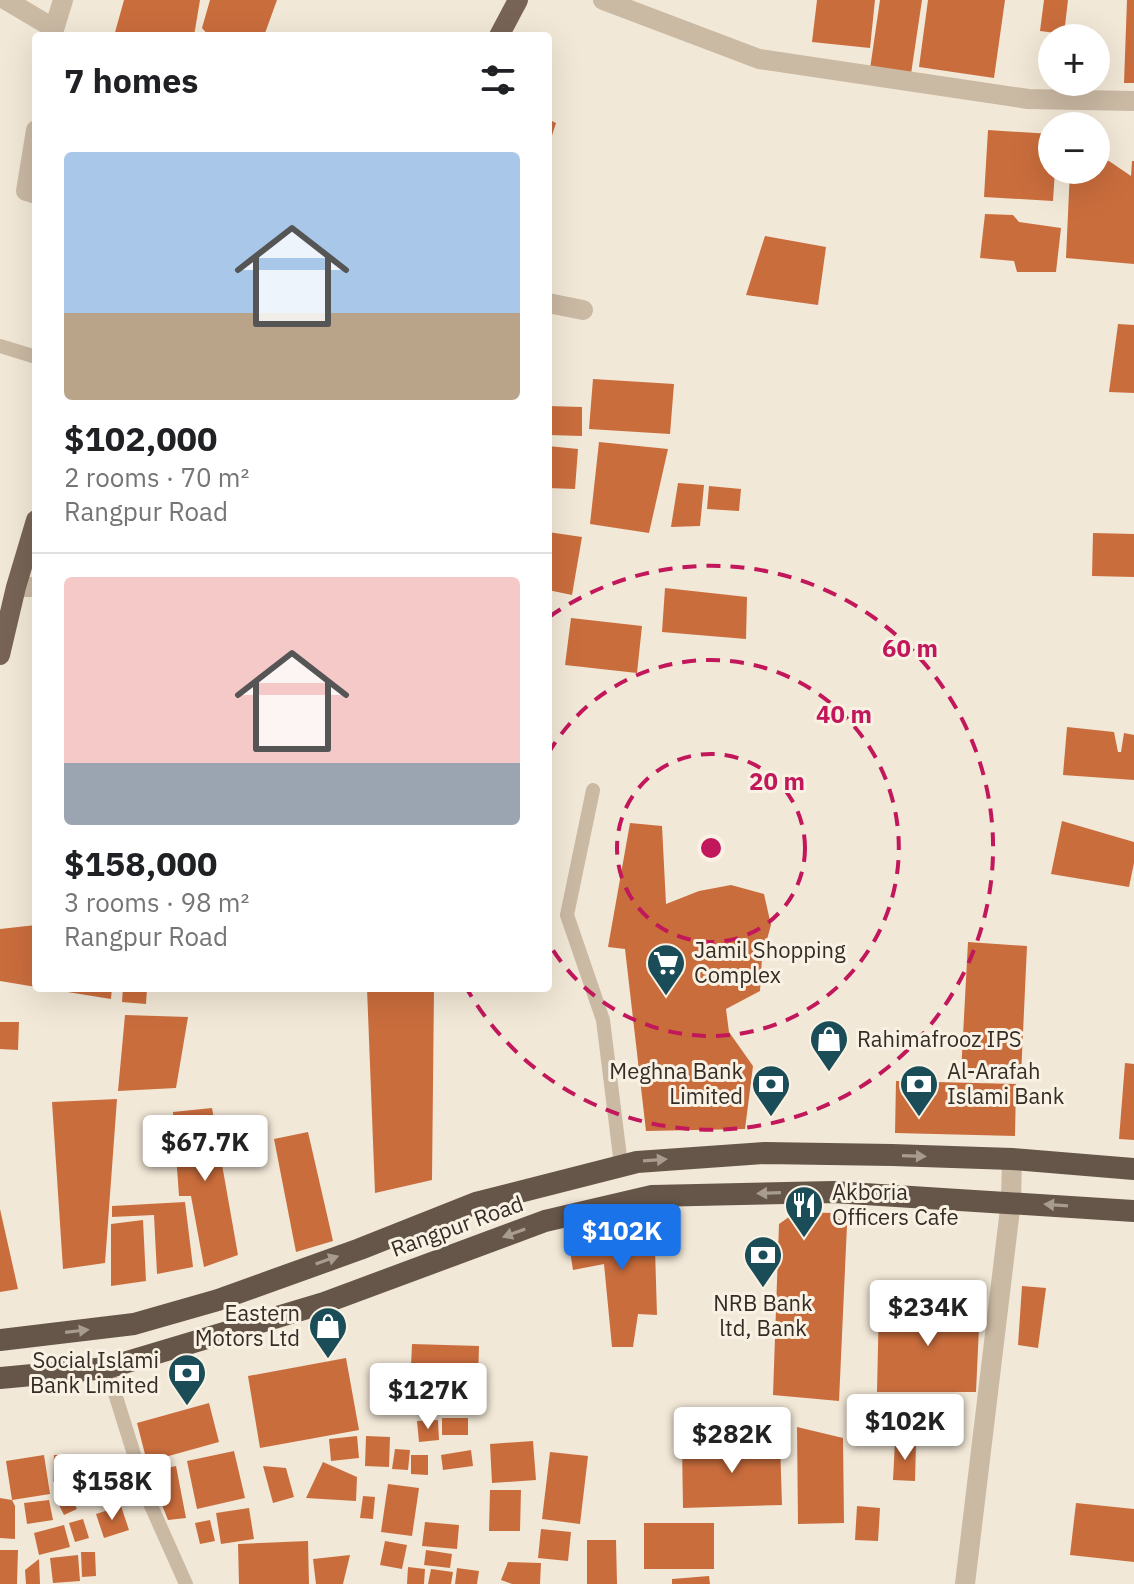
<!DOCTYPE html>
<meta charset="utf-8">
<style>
body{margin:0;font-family:"IBM Plex Sans",sans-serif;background:#f6f6f6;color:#202124;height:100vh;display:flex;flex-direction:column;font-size:30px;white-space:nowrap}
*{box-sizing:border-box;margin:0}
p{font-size:26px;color:#757577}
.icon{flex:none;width:44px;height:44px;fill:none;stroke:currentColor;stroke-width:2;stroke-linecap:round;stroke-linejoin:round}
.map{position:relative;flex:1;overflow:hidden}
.side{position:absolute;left:32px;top:32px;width:520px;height:960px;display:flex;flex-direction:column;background:#fff;border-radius:8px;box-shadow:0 8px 32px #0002}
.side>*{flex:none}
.fabs{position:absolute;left:1038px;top:24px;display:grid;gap:16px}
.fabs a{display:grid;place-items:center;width:72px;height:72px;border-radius:50%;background:#fff;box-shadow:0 8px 32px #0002;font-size:40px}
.price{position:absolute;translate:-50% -68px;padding:0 18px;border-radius:8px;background:#fff;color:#222;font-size:26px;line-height:52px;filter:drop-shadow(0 2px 4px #0008)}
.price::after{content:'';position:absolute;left:50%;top:48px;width:24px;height:18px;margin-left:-12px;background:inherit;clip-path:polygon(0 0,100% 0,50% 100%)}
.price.selected{background:#1a73e8;color:#fff}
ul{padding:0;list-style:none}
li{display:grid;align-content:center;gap:16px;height:424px;padding:0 32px}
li+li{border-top:2px solid #e0e0e0}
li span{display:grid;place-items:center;height:248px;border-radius:8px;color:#555}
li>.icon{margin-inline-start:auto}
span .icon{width:144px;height:144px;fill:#fffc;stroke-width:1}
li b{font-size:34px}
h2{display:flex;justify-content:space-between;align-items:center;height:96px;padding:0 32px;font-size:34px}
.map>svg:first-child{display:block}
.building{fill:#ca6d3d}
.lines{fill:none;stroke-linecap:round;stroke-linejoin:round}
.service{stroke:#cab9a3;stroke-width:14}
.minor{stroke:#cab9a3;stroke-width:20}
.tertiary{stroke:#cab9a3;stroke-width:20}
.primary{stroke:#776456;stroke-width:20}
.trunk{stroke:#665649;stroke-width:22}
.oneway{fill:#a89c8f}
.ring{fill:none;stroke:#c2185b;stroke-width:4;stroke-dasharray:14 10}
.labels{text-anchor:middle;stroke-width:6;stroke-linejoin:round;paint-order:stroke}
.poi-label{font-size:22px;fill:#352c25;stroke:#f9f2e4;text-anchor:start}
.street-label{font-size:22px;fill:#352c25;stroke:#f9f2e4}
.centre{fill:#c2185b;stroke:#f9f2e4;stroke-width:4}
.ring-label{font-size:24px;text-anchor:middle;font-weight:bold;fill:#c2185b;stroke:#f9f2e4;stroke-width:6;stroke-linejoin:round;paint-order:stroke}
</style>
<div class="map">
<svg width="1134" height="1584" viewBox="0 0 1134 1584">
<rect width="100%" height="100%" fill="#f2e8d7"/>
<path class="building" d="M124 0H200L194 36H114Z
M210 0H277L264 36H209L202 28Z
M817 0H875L870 48 812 42Z
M880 0H922L911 74 870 69Z
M928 0H1005L994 78 919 67Z
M1044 0H1068L1064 34 1040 31Z
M1127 0H1134V83H1124Z
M548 119 556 123 549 145H548Z
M988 130 1052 134V170H1055L1053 201 984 197Z
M1096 159 1109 161 1131 176 1132 161H1134V264L1066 258 1070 170H1096Z
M985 214 1013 215 1019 222 1061 228 1056 272H1017L1014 261 980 258Z
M765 236 826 247 818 305 746 295Z
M1118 324 1134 325V393L1109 392Z
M593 379 674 384 670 434 589 429Z
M548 406 582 407V436L548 435Z
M599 442 668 449 649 533 590 524Z
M548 446 578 449 575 489 548 488Z
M678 483 704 485 700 526 671 527Z
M709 486 741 489 739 511 707 509Z
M548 532 582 537 572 595 548 590Z
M1093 533 1134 534V577L1092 576Z
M665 588 747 597 746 639 662 632Z
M571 618 642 626 637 673 565 665Z
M1067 727 1114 732 1118 752H1121L1124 733 1134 735V780L1063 775Z
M1062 821 1134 842V863L1129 887 1051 874Z
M630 823 662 826 666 904 699 891 731 885 764 894 771 925 762 957 760 991 726 1009 729 1032 753 1066 745 1129 646 1131 625 949 608 947Z
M36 925V987L0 981V929Z
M968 942 1027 946 1021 1076 961 1073Z
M55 988H112L111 999 55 990Z
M123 988H147L146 1004 122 1002Z
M367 988H434L432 1180 375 1193Z
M125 1015 188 1017 176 1088 118 1091Z
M0 1022H19L18 1050 0 1049Z
M1125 1063 1134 1064V1140L1119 1139Z
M896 1081 1016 1084 1015 1136 895 1133Z
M117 1099 105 1263 63 1269 52 1102Z
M212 1108 238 1255 204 1267 191 1196H179L173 1112Z
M308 1132 333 1241 296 1252 274 1139Z
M185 1202 193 1267 157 1274 154 1215 112 1217V1206Z
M0 1209 18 1289 0 1292Z
M796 1212 832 1213 847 1225 839 1401 773 1395 779 1224Z
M654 1216 657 1315 638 1314 633 1347H612L604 1264 573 1270 568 1238Z
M143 1220 146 1281 111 1286V1224Z
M1022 1286 1046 1288 1038 1348 1018 1345Z
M879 1301 980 1306 976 1392H877Z
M412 1344 479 1346 477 1413 409 1411Z
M346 1358 359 1430 260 1448 248 1376Z
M209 1403 219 1442 147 1462 137 1423Z
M442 1418H468V1435H442Z
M438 1420 439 1440 419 1442 417 1421Z
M797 1427 843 1438 844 1523 798 1524Z
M357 1436 359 1458 331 1461 329 1439Z
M366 1436 390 1437 389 1467 365 1466Z
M533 1441 536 1480 492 1483 490 1444Z
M780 1442 782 1505 683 1508 682 1445Z
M895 1442 916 1444 915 1481 893 1480Z
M395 1449 410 1450 408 1470 392 1469Z
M471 1450 473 1466 443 1470 441 1455Z
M234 1451 245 1498 197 1509 187 1461Z
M550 1452 588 1456 580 1524 542 1519Z
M44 1455 50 1494 12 1500 6 1461Z
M54 1455H71L70 1482H53Z
M411 1455H428V1475L411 1474Z
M323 1462 357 1477 356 1501 306 1498Z
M176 1466 186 1518 168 1520 149 1472Z
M263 1466 286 1468 294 1497 273 1503Z
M105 1471 112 1500 88 1505 82 1476Z
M388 1484 419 1488 412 1536 381 1532Z
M68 1490 77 1509 64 1515 55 1497Z
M490 1490H521L520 1531H489Z
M363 1496 375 1497 373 1519 360 1518Z
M0 1498 12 1500 15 1506V1539L0 1538Z
M49 1500 53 1520 27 1524 24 1503Z
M1076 1503 1134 1509V1562L1070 1555Z
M121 1506 129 1530 104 1538 96 1514Z
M857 1506 880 1508 878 1541 855 1540Z
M249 1508 254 1539 221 1544 216 1513Z
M83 1519 89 1538 75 1542 69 1523Z
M210 1520 215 1541 200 1544 195 1523Z
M425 1522 459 1525 457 1549 422 1546Z
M644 1523H714V1569H644Z
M64 1525 70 1547 39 1555 34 1533Z
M541 1529 571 1532 568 1561 538 1558Z
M587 1540H616L617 1584H587Z
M308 1541 309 1584H239L238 1544Z
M385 1541 407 1545 402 1569 380 1565Z
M0 1550H18L17 1584H0Z
M426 1550 452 1554 450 1568 424 1565Z
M81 1552H95L96 1576 82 1577Z
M78 1555 80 1581 53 1583 50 1558Z
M350 1555 343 1584H316L313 1559Z
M39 1559 40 1584H26L25 1570Z
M508 1562 541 1563 540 1584H512L501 1580Z
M408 1567 425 1569 424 1584H407Z
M457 1568 479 1571 477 1584H455Z
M431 1569 453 1572 451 1584H428Z
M709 1576 710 1584H672V1579Z"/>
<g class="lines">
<path class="service" d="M0 346 36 357
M593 790 567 915 603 1020 621 1165
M107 1368 148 1499 186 1584"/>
<path class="minor" d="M6 0 53 28
M603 0 759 59 1028 99 1134 101
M52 36 63 0
M36 130 26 191 36 194
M548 303 583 310
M16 587H36"/>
<path class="tertiary" d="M965 1584 1011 1201 1012 1159"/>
<path class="primary" d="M499 36 518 0
M0 655 16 587 36 520"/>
<path class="trunk" d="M0 1340 134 1324 218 1300 360 1249 476 1203 637 1162 765 1153 892 1155 1012 1159 1134 1169
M0 1378 107 1368 324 1303 545 1221 652 1196 833 1192 1134 1211"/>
</g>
<defs><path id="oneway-solid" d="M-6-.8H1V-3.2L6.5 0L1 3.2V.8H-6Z" transform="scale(2)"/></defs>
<g class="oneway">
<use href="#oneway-solid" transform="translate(914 1156) rotate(2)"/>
<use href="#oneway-solid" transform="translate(655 1160) rotate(-4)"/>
<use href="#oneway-solid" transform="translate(769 1193) rotate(178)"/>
<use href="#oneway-solid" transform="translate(1056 1205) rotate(-176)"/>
<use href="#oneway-solid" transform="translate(514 1233) rotate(160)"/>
<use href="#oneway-solid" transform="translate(327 1260) rotate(-19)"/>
<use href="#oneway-solid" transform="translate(77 1331) rotate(-7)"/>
</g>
<g class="ring">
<circle cx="711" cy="848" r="94"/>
<path d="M548 754A188 188 0 1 1 548 942"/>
<path d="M549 617A282 282 0 1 1 467 989"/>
</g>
<defs>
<g id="supermarket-pin" transform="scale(2)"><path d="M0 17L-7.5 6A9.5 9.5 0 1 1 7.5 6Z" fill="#1a4d57" stroke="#f9f2e4"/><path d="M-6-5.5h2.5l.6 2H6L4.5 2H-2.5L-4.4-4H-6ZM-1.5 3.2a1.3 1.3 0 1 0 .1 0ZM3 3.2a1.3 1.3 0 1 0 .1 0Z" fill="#fff"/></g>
<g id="shop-pin" transform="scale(2)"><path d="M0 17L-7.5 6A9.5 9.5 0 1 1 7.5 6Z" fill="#1a4d57" stroke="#f9f2e4"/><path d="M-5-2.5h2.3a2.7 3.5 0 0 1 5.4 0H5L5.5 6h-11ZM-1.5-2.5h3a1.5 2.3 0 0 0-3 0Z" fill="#fff"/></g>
<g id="bank-pin" transform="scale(2)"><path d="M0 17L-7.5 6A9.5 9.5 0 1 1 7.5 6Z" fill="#1a4d57" stroke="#f9f2e4"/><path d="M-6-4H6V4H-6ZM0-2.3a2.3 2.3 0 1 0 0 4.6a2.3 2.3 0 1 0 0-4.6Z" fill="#fff"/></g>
<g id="restaurant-pin" transform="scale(2)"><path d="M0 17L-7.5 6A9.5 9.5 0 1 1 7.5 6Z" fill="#1a4d57" stroke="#f9f2e4"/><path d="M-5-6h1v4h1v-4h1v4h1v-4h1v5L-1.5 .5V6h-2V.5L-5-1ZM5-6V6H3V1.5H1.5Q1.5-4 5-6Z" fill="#fff"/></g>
</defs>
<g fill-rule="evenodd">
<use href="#supermarket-pin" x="666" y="963"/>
<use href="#shop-pin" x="829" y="1039"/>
<use href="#bank-pin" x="771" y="1084"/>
<use href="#bank-pin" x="919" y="1084"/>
<use href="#restaurant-pin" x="804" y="1205"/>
<use href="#bank-pin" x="763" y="1255"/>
<use href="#shop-pin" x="328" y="1326"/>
<use href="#bank-pin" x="187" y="1373"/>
</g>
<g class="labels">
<g class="poi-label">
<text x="694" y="958">Jamil Shopping<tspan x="694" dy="25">Complex</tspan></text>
<text x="857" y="1047">Rahimafrooz IPS</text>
<text x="743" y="1079" text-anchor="end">Meghna Bank<tspan x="743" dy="25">Limited</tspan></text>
<text x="947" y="1079">Al-Arafah<tspan x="947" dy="25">Islami Bank</tspan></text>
<text x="832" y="1200">Akboria<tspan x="832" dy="25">Officers Cafe</tspan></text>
<text x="763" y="1311" text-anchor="middle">NRB Bank<tspan x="763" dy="25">ltd, Bank</tspan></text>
<text x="300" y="1321" text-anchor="end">Eastern<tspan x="300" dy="25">Motors Ltd</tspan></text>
<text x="159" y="1368" text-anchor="end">Social Islami<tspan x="159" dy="25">Bank Limited</tspan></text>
</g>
<g class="street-label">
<text transform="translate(457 1226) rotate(-20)" y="8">Rangpur Road</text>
</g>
</g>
<circle cx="711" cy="848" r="12" class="centre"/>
<g class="ring-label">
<text x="910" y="657">60 m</text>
<text x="844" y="723">40 m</text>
<text x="777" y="790">20 m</text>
</g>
</svg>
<div class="fabs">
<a>+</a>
<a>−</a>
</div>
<b class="price" style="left:205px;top:1183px">$67.7K</b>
<b class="price selected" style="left:622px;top:1272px">$102K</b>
<b class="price" style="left:928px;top:1348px">$234K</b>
<b class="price" style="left:428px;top:1431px">$127K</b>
<b class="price" style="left:905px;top:1462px">$102K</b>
<b class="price" style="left:732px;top:1475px">$282K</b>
<b class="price" style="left:112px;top:1522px">$158K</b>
<section class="side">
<h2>7 homes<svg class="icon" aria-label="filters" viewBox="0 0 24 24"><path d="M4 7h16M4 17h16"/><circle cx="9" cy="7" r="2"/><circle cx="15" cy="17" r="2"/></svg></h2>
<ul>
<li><span style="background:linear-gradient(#a9c7e8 65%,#b9a48a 0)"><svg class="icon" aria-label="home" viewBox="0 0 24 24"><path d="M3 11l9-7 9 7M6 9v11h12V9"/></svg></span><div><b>$102,000</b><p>2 rooms · 70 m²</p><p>Rangpur Road</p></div></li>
<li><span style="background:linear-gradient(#f6c9c9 75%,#9aa5b1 0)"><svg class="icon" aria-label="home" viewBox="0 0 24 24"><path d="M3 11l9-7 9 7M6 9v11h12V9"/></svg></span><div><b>$158,000</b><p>3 rooms · 98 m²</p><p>Rangpur Road</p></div></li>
</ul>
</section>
</div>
